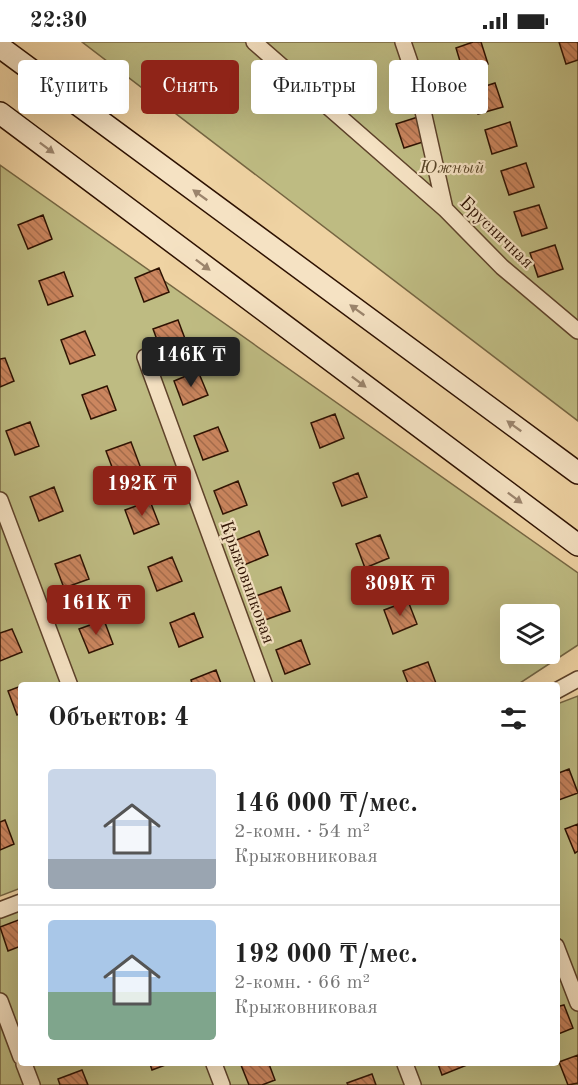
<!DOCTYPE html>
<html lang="ru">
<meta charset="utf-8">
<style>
body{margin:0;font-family:"Old Standard TT",serif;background:#f2f2f2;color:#222;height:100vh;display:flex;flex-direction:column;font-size:22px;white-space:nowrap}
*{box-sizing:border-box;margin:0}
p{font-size:20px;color:#767676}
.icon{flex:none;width:33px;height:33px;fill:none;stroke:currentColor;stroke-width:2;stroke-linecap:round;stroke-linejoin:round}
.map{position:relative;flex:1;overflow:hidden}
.drawer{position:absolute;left:18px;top:640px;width:542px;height:384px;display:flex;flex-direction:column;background:#fff;border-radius:6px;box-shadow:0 6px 24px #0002}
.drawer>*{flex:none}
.hud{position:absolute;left:18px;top:18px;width:543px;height:54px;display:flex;gap:12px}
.fabs{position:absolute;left:500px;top:562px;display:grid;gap:12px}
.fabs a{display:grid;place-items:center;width:60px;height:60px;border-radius:6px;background:#fff;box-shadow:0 6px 24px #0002;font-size:30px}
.price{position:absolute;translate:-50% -51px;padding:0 14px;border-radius:6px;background:#8f2418;color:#fff;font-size:20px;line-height:39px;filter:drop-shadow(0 2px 3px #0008)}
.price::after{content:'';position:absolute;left:50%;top:36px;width:18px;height:14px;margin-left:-9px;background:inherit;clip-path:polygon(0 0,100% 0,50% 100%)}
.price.current{background:#222;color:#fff}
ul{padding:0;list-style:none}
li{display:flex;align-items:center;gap:18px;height:150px;padding:0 30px}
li+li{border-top:2px solid #e0e0e0}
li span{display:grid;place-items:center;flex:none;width:168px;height:120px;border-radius:6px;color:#555}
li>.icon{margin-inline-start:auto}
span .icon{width:72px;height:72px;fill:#fffc;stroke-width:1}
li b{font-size:26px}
h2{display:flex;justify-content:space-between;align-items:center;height:72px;padding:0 30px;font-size:26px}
.pill{padding:0 21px;border-radius:6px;background:#fff;box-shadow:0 6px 24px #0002;font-size:21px;line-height:54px}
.pill.current{background:#8f2418;color:#fff}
.status{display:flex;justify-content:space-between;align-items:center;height:42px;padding:0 30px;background:#fff;direction:ltr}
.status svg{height:16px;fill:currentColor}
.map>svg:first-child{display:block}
.green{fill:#bebb82;stroke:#766642;stroke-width:1.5;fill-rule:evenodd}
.building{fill:url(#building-back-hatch);stroke:#2e1202;stroke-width:1.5}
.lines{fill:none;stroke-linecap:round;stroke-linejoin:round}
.minor-casing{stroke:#5e422a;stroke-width:18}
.secondary-casing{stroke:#2e1202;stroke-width:24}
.minor{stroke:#f5e2c3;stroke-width:15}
.secondary{stroke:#f5e2c3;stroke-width:21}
.oneway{fill:#9b846c}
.labels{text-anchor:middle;stroke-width:4.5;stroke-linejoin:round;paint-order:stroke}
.park-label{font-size:18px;font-style:italic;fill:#594528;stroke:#f5e2c3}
.street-label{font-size:18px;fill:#2e1202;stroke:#f5e2c3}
</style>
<div class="status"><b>22:30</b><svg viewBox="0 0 49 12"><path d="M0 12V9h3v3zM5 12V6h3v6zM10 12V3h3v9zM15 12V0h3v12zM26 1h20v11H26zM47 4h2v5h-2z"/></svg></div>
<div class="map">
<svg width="578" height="1043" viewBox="0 0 578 1043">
<defs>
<pattern id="building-back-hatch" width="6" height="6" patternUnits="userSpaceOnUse" patternTransform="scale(1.5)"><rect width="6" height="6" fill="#cb865f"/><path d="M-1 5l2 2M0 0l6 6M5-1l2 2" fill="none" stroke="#a56c4c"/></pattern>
</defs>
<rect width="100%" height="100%" fill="#efd3a3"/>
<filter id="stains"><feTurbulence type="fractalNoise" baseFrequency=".00333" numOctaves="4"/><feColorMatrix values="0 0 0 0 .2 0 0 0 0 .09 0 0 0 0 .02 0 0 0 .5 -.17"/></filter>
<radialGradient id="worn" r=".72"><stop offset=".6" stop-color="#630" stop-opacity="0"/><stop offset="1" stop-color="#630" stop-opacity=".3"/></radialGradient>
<path class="green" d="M82 0H578V379Z
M0 123 578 531V603L517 643 21 644V846L0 854ZM510 573H549V612H510Z
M578 654V1043H0V868L21 860V1022H556L557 662Z"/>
<path class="building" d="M473 0H481L488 22 463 29 456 6Z
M559 0H578V18L566 22Z
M495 41 503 65 478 72 470 49Z
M421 74 429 98 404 106 396 82Z
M510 80 517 104 492 112 485 88Z
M526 121 534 145 509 153 501 129Z
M539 163 547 186 522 194 514 170Z
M43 173 52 197 28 207 18 183Z
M555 203 563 227 538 235 530 211Z
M159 226 169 250 144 260 135 236Z
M64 230 73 254 48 263 39 239Z
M178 278 187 302 162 311 153 287Z
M85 289 95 313 70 322 61 298Z
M5 316 14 339 0 345V317Z
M198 329 208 353 183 363 174 339Z
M107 344 116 368 91 377 82 353Z
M335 372 344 396 320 406 311 381Z
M30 380 39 404 15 413 6 389Z
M218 385 228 409 203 418 194 394Z
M131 400 140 424 115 433 106 409Z
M358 431 367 455 342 464 333 441Z
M238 439 247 463 223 472 214 449Z
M54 445 63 469 39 479 30 455Z
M150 459 159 482 134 492 125 468Z
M259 489 268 513 244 523 234 499Z
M380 493 389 516 365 526 356 502Z
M80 513 89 537 64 546 55 522Z
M172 515 182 539 157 549 148 525Z
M281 545 290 569 265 578 256 554Z
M408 559 417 582 393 592 384 568Z
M194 571 203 595 179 605 170 581Z
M104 578 113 602 89 611 79 587Z
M12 587 22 610 0 619V591Z
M301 598 310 622 285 632 276 608Z
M428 620 437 644H409L403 629Z
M216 628 222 644H193L191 638Z
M21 644V671L17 673 8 649Z
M569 727 578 751 556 759V732Z
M5 778 14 802 0 808V780Z
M578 782V809L575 811 565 787Z
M21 877V904L8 909 0 885Z
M564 963 573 986 556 993V965Z
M578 1013V1041L568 1043 559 1020Z
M150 1022H168L152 1028Z
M246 1022H269L275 1038 262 1043H249L241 1023Z
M438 1022H466L467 1023 442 1033Z
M82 1028 88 1043H60L58 1037Z
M372 1032 376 1043H348L347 1041Z"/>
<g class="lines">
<g class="minor-casing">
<path id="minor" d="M254 0 445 167 502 225 578 289
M403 0 416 38 445 167
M145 315 265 644
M0 458 70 644
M556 649 578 637
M0 868 21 860
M556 904 578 961
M0 959 21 1015
M24 1022 32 1043
M214 1022 222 1043
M405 1022 413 1043"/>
</g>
<g class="secondary-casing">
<path id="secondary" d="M0 5 578 431
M0 71 578 503"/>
</g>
<use href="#minor" class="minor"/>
<use href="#secondary" class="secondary"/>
</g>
<defs><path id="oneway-solid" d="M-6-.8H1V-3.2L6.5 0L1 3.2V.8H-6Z" transform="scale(1.5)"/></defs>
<g class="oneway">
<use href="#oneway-solid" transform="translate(47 106) rotate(37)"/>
<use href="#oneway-solid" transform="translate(200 153) rotate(-144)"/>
<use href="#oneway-solid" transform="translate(203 223) rotate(37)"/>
<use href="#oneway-solid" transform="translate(357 268) rotate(-144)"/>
<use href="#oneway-solid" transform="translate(359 340) rotate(37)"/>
<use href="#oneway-solid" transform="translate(514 384) rotate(-144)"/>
<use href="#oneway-solid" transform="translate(515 456) rotate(37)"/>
</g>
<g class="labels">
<g class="park-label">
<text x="452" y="131">Южный</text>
</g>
<g class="street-label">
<text transform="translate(497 190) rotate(44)" y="6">Брусничная</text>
<text transform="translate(248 540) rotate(70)" y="6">Крыжовниковая</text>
</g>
</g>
<rect width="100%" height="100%" filter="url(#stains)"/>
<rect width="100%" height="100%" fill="url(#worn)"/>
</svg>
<div class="fabs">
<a><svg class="icon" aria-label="layers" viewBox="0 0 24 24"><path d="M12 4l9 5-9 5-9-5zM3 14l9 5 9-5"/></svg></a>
</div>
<b class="price current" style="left:191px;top:346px">146K ₸</b>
<b class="price" style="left:142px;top:475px">192K ₸</b>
<b class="price" style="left:400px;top:575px">309K ₸</b>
<b class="price" style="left:96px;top:594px">161K ₸</b>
<div class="hud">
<a class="pill">Купить</a>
<a class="pill current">Снять</a>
<a class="pill">Фильтры</a>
<a class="pill">Новое</a>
</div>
<section class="drawer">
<h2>Объектов: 4<svg class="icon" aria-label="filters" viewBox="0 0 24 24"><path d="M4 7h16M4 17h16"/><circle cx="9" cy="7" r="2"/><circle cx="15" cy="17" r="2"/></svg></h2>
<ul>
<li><span style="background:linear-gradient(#c9d6e8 75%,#9aa5b1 0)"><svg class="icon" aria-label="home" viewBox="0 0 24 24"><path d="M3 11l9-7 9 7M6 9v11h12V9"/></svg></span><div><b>146 000 ₸/мес.</b><p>2-комн. · 54 m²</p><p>Крыжовниковая</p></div></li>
<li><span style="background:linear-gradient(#a9c7e8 60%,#7fa58c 0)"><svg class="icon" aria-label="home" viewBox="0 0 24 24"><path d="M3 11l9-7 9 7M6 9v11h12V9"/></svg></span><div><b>192 000 ₸/мес.</b><p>2-комн. · 66 m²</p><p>Крыжовниковая</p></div></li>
</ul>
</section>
</div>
